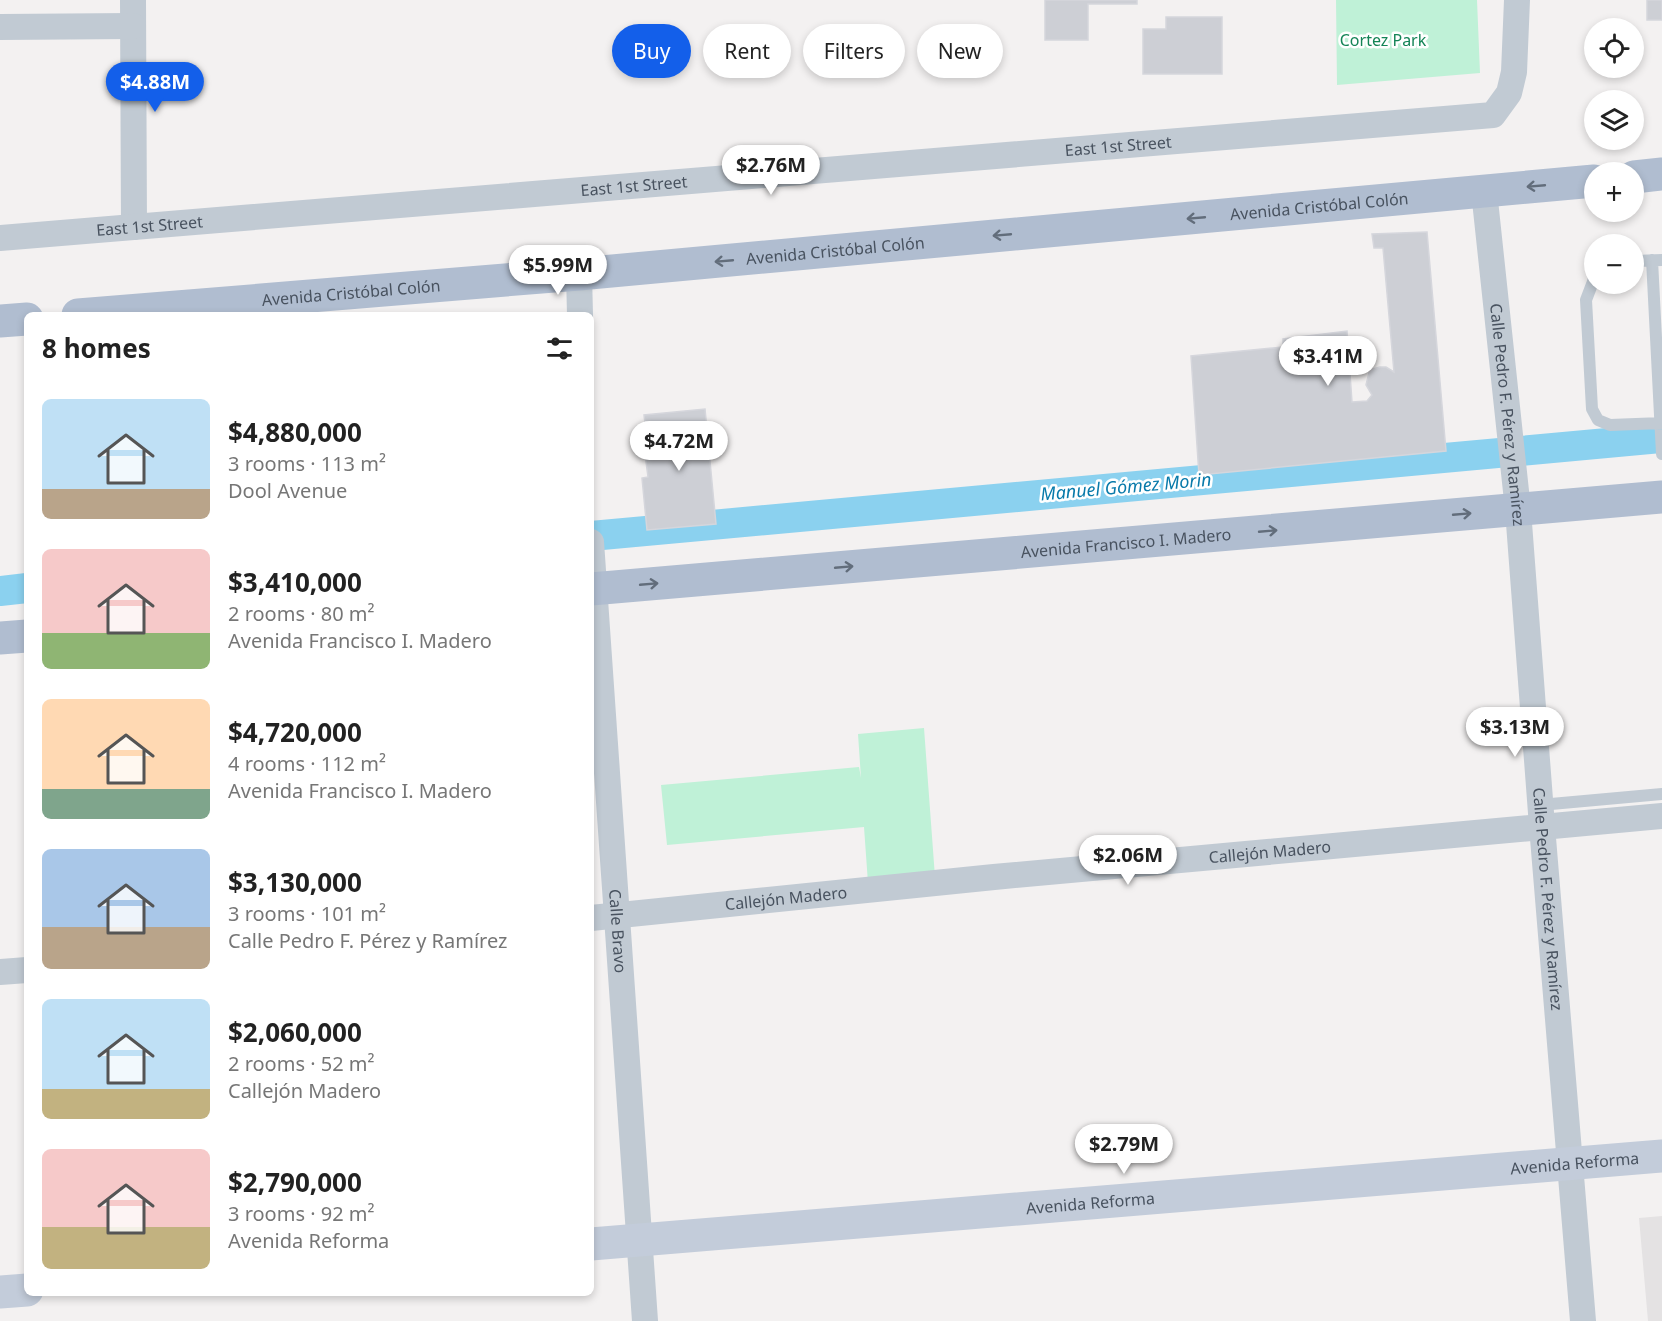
<!DOCTYPE html>
<meta charset="utf-8">
<style>
body{margin:0;font-family:"Noto Sans",sans-serif;background:#f2f2f2;color:#222;height:100vh;display:flex;flex-direction:column;font-size:22px;white-space:nowrap}
*{box-sizing:border-box;margin:0}
p{font-size:20px;color:#767676}
.icon{flex:none;width:33px;height:33px;fill:none;stroke:currentColor;stroke-width:2;stroke-linecap:round;stroke-linejoin:round}
.map{position:relative;flex:1;overflow:hidden}
.sheet{position:absolute;left:24px;top:312px;width:570px;height:984px;display:flex;flex-direction:column;background:#fff;border-radius:9px;box-shadow:0 3px 9px #0003}
.sheet>*{flex:none}
.guide{position:absolute;left:612px;top:24px;width:570px;height:54px;display:flex;gap:12px}
.fabs{position:absolute;left:1584px;top:18px;display:grid;gap:12px}
.fabs a{display:grid;place-items:center;width:60px;height:60px;border-radius:50%;background:#fff;box-shadow:0 3px 9px #0003;font-size:30px}
.price{position:absolute;translate:-50% -51px;padding:0 14px;border-radius:21px;background:#fff;color:#222;font-size:20px;line-height:39px;filter:drop-shadow(0 2px 3px #0008)}
.price::after{content:'';position:absolute;left:50%;top:36px;width:18px;height:14px;margin-left:-9px;background:inherit;clip-path:polygon(0 0,100% 0,50% 100%)}
.price.current{background:#135fea;color:#fff}
ul{padding:0;list-style:none}
li{display:flex;align-items:center;gap:18px;height:150px;padding:0 18px}
li span{display:grid;place-items:center;flex:none;width:168px;height:120px;border-radius:9px;color:#555}
li>.icon{margin-inline-start:auto}
span .icon{width:72px;height:72px;fill:#fffc;stroke-width:1}
li b{font-size:26px}
h2{display:flex;justify-content:space-between;align-items:center;height:72px;padding:0 18px;font-size:26px}
.pill{padding:0 21px;border-radius:27px;background:#fff;box-shadow:0 3px 9px #0003;font-size:21px;line-height:54px}
.pill.current{background:#135fea;color:#fff}
.map>svg:first-child{display:block}
.education{fill:#e4e2e3}
.green{fill:#bff1d7}
.lines{fill:none;stroke-linecap:round;stroke-linejoin:round}
.canal{stroke:#8bd1ef;stroke-width:30}
.building{fill:#cdcfd5;stroke:#d5d6dc;stroke-width:1.5}
.lane{stroke:#c1cad3;stroke-width:12}
.street{stroke:#c1cad3;stroke-width:26}
.secondary{stroke:#c3ccda;stroke-width:33}
.primary{stroke:#b0bdd0;stroke-width:33}
.oneway{stroke:#626d7b}
.labels{text-anchor:middle;stroke-width:5;stroke-linejoin:round;paint-order:stroke}
.park-label{font-size:16px;fill:#148456;stroke:#fff}
.street-label{font-size:16px;fill:#48525f;stroke:#fff}
.water-label{font-size:18px;font-style:italic;fill:#087aaa;stroke:#fff}
</style>
<div class="map">
<svg width="1662" height="1321" viewBox="0 0 1662 1321">
<rect width="100%" height="100%" fill="#f3f1f1"/>
<path class="education" d="M1662 1216V1321H1648L1639 1218Z"/>
<path class="green" d="M1336 0H1477L1480 73 1337 85Z
M924 728 935 877 868 883 864 827 667 845 661 785 859 767 861 778 858 734Z"/>
<g class="lines">
<path class="canal" d="M591 536 1662 438
M0 591 27 588"/>
</g>
<path class="building" d="M1045 0H1137V4H1088V40H1045Z
M1647 0H1662V20H1647Z
M1166 17H1222V74H1143V29H1166Z
M1427 232 1446 451 1199 475 1191 356 1283 347V339L1347 331 1352 402 1367 401 1372 395 1366 385 1369 373 1373 369 1380 367H1386L1394 372 1383 248H1374L1372 234Z
M705 409 716 524 647 530 642 478 648 477 645 454 654 453 652 431 646 432 644 415Z"/>
<g class="lines">
<path class="lane" d="M1652 260 1662 454
M1634 261 1662 260
M1594 279 1586 300 1592 409 1598 420 1610 425 1662 423
M1540 805 1662 794"/>
<g class="street">
<path d="M133 0 134 227"/>
<path d="M0 27 133 26"/>
<path id="s1" d="M1484 191 1518 510 1542 826 1583 1321"/>
<path id="s2" d="M0 238 1493 115 1509 93 1514 72 1517 0"/>
<path d="M579 274 580 315"/>
<path id="s3" d="M591 542 645 1321"/>
<path id="s4" d="M591 918 994 877 1662 816"/>
<path d="M0 972 27 970"/>
</g>
<g class="secondary">
<path id="s5" d="M591 1244 1662 1156"/>
<path d="M0 1292 27 1290"/>
</g>
<g class="primary">
<path d="M1634 177 1662 174"/>
<path id="s6" d="M78 315 579 274 1594 181"/>
<path d="M0 321 27 319"/>
<path id="s7" d="M591 589 1662 497"/>
<path d="M0 638 27 636"/>
</g>
</g>
<defs><path id="oneway-shaft" d="M-6 0H5M1.5-3L5.5 0L1.5 3" fill="none" stroke-width="1.6" stroke-linecap="round" stroke-linejoin="round" transform="scale(1.5)"/></defs>
<g class="oneway">
<use href="#oneway-shaft" transform="translate(1536 186) rotate(175)"/>
<use href="#oneway-shaft" transform="translate(1196 218) rotate(175)"/>
<use href="#oneway-shaft" transform="translate(1002 235) rotate(175)"/>
<use href="#oneway-shaft" transform="translate(724 261) rotate(175)"/>
<use href="#oneway-shaft" transform="translate(1462 514) rotate(-5)"/>
<use href="#oneway-shaft" transform="translate(1268 531) rotate(-5)"/>
<use href="#oneway-shaft" transform="translate(844 567) rotate(-5)"/>
<use href="#oneway-shaft" transform="translate(649 584) rotate(-5)"/>
</g>
<g class="labels">
<g class="park-label">
<text x="1383" y="46">Cortez Park</text>
</g>
<g class="street-label">
<text dy="6" stroke="none"><textPath href="#s2" startOffset="1122">East 1st Street</textPath></text>
<text dy="6" stroke="none"><textPath href="#s2" startOffset="636">East 1st Street</textPath></text>
<text dy="6" stroke="none"><textPath href="#s6" startOffset="1246">Avenida Cristóbal Colón</textPath></text>
<text dy="6" stroke="none"><textPath href="#s2" startOffset="150">East 1st Street</textPath></text>
<text dy="6" stroke="none"><textPath href="#s6" startOffset="760">Avenida Cristóbal Colón</textPath></text>
<text dy="6" stroke="none"><textPath href="#s6" startOffset="274">Avenida Cristóbal Colón</textPath></text>
<text dy="6" stroke="none"><textPath href="#s1" startOffset="225">Calle Pedro F. Pérez y Ramírez</textPath></text>
<text dy="6" stroke="none"><textPath href="#s7" startOffset="537">Avenida Francisco I. Madero</textPath></text>
<text dy="6" stroke="none"><textPath href="#s4" startOffset="682">Callejón Madero</textPath></text>
<text dy="6" stroke="none"><textPath href="#s4" startOffset="196">Callejón Madero</textPath></text>
<text dy="6" stroke="none"><textPath href="#s1" startOffset="711">Calle Pedro F. Pérez y Ramírez</textPath></text>
<text dy="6" stroke="none"><textPath href="#s3" startOffset="390">Calle Bravo</textPath></text>
<text dy="6" stroke="none"><textPath href="#s5" startOffset="987">Avenida Reforma</textPath></text>
<text dy="6" stroke="none"><textPath href="#s5" startOffset="501">Avenida Reforma</textPath></text>
</g>
<g class="water-label">
<text transform="translate(1126 487) rotate(-5)" y="6">Manuel Gómez Morin</text>
</g>
</g>
</svg>
<div class="fabs">
<a><svg class="icon" aria-label="locate" viewBox="0 0 24 24"><circle cx="12" cy="12" r="6"/><path d="M12 2v4M12 18v4M2 12h4M18 12h4"/></svg></a>
<a><svg class="icon" aria-label="layers" viewBox="0 0 24 24"><path d="M12 4l9 5-9 5-9-5zM3 14l9 5 9-5"/></svg></a>
<a>+</a>
<a>−</a>
</div>
<b class="price current" style="left:155px;top:113px">$4.88M</b>
<b class="price" style="left:771px;top:196px">$2.76M</b>
<b class="price" style="left:558px;top:296px">$5.99M</b>
<b class="price" style="left:1328px;top:387px">$3.41M</b>
<b class="price" style="left:679px;top:472px">$4.72M</b>
<b class="price" style="left:1515px;top:758px">$3.13M</b>
<b class="price" style="left:1128px;top:886px">$2.06M</b>
<b class="price" style="left:1124px;top:1175px">$2.79M</b>
<div class="guide">
<a class="pill current">Buy</a>
<a class="pill">Rent</a>
<a class="pill">Filters</a>
<a class="pill">New</a>
</div>
<section class="sheet">
<h2>8 homes<svg class="icon" aria-label="filters" viewBox="0 0 24 24"><path d="M4 7h16M4 17h16"/><circle cx="9" cy="7" r="2"/><circle cx="15" cy="17" r="2"/></svg></h2>
<ul>
<li><span style="background:linear-gradient(#bfe0f5 75%,#b9a48a 0)"><svg class="icon" aria-label="home" viewBox="0 0 24 24"><path d="M3 11l9-7 9 7M6 9v11h12V9"/></svg></span><div><b>$4,880,000</b><p>3 rooms · 113 m²</p><p>Dool Avenue</p></div></li>
<li><span style="background:linear-gradient(#f6c9c9 70%,#8fb573 0)"><svg class="icon" aria-label="home" viewBox="0 0 24 24"><path d="M3 11l9-7 9 7M6 9v11h12V9"/></svg></span><div><b>$3,410,000</b><p>2 rooms · 80 m²</p><p>Avenida Francisco I. Madero</p></div></li>
<li><span style="background:linear-gradient(#ffd9b3 75%,#7fa58c 0)"><svg class="icon" aria-label="home" viewBox="0 0 24 24"><path d="M3 11l9-7 9 7M6 9v11h12V9"/></svg></span><div><b>$4,720,000</b><p>4 rooms · 112 m²</p><p>Avenida Francisco I. Madero</p></div></li>
<li><span style="background:linear-gradient(#a9c7e8 65%,#b9a48a 0)"><svg class="icon" aria-label="home" viewBox="0 0 24 24"><path d="M3 11l9-7 9 7M6 9v11h12V9"/></svg></span><div><b>$3,130,000</b><p>3 rooms · 101 m²</p><p>Calle Pedro F. Pérez y Ramírez</p></div></li>
<li><span style="background:linear-gradient(#bfe0f5 75%,#c2b280 0)"><svg class="icon" aria-label="home" viewBox="0 0 24 24"><path d="M3 11l9-7 9 7M6 9v11h12V9"/></svg></span><div><b>$2,060,000</b><p>2 rooms · 52 m²</p><p>Callejón Madero</p></div></li>
<li><span style="background:linear-gradient(#f6c9c9 65%,#c2b280 0)"><svg class="icon" aria-label="home" viewBox="0 0 24 24"><path d="M3 11l9-7 9 7M6 9v11h12V9"/></svg></span><div><b>$2,790,000</b><p>3 rooms · 92 m²</p><p>Avenida Reforma</p></div></li>
</ul>
</section>
</div>
